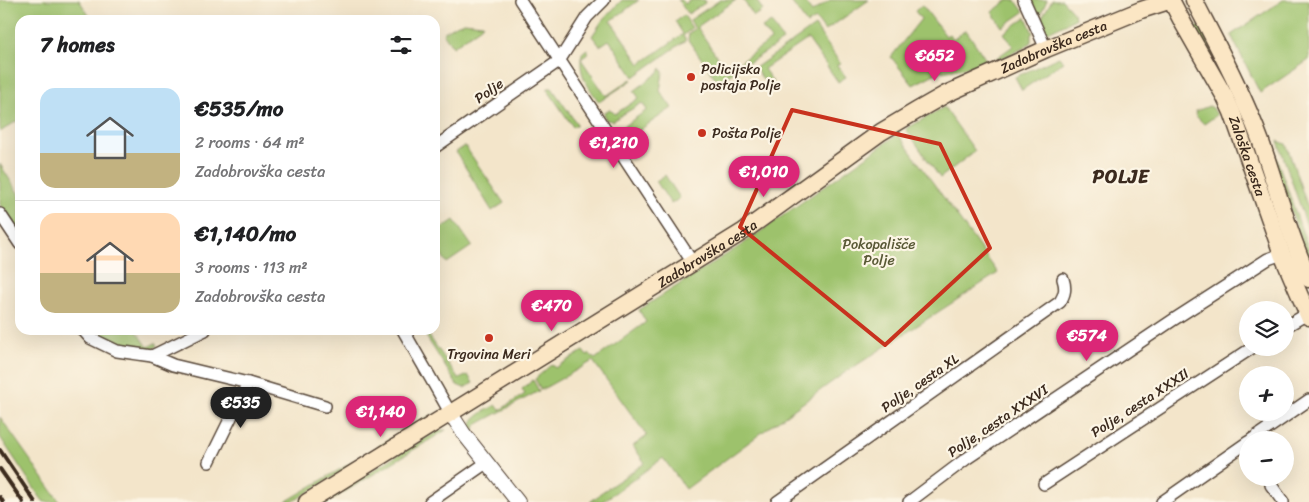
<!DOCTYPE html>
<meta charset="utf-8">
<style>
:root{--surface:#fff;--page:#f2f2f2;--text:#202124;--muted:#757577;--line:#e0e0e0;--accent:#db2777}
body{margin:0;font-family:Sriracha,sans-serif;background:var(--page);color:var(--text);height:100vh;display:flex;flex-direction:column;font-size:19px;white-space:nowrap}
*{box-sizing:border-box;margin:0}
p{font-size:16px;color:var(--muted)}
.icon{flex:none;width:28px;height:28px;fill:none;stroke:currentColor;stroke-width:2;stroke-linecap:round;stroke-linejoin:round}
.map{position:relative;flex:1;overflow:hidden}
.panel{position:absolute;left:15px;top:15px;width:425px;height:320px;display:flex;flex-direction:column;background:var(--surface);border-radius:15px;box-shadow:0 5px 20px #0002}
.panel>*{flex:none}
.fabs{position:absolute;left:1239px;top:301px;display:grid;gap:10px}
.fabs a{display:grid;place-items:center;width:55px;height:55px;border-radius:50%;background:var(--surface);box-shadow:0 5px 20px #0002;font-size:25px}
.price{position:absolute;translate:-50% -42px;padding:0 11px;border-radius:18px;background:var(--accent);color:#fff;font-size:16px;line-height:32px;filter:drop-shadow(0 1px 2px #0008)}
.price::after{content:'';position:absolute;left:50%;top:30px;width:15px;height:11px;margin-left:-8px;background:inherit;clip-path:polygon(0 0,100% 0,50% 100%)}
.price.on{background:#222;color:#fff}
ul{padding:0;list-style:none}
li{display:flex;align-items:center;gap:15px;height:125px;padding:0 25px}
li+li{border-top:1px solid var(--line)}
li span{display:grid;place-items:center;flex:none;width:140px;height:100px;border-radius:15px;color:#555}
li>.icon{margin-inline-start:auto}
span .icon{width:60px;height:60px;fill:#fffc;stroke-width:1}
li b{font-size:21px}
h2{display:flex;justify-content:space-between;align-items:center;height:60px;padding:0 25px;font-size:21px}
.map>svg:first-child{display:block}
.green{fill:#9dc26c;stroke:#6c7645}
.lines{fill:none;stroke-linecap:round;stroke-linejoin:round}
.minor-casing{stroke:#574638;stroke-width:14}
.tertiary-casing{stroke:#574638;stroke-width:16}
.secondary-casing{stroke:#574638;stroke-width:19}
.minor{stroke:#fff;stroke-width:11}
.tertiary{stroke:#fff;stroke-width:14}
.secondary{stroke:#fbe6c4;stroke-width:16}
.rail{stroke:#3b2a1e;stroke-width:4}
.marked{fill:none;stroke:#c8321e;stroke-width:4;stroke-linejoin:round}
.poi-dot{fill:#c8321e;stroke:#fcf5e5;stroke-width:2}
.labels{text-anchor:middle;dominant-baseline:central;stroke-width:4.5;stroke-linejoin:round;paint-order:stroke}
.street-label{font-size:14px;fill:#3b2a1e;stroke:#fcf5e5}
.poi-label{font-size:14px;fill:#3b2a1e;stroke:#fcf5e5;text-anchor:start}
.park-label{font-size:14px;fill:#585835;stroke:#fcf5e5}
.district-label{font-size:19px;font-weight:bold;letter-spacing:1px;fill:#3b2a1e;stroke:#fcf5e5}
</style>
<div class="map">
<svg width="1309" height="502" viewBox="0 0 1309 502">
<rect width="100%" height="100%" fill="#fcf5e5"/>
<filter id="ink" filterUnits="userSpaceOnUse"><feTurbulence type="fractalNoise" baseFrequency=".02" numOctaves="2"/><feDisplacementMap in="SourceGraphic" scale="10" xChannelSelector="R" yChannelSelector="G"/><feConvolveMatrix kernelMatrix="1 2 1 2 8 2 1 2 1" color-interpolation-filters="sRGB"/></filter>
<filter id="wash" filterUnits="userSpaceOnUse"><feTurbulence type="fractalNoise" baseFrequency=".0096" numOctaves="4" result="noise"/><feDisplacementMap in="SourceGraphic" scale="20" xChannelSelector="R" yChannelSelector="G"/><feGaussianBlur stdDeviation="1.12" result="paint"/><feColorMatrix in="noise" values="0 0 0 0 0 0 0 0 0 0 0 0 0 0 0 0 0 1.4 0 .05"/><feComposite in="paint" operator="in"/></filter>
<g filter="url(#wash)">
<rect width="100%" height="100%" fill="#f3e5ca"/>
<g class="green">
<path d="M0,0H79L92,20H20V119L0,132Z"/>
<path d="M622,0H639L611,21L640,64L683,34L675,21L684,15L692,28L683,36L686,40L634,77L609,40L600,46L592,36L602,21Z"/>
<path d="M678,0H682L685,4L691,0H704L705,3L688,14Z"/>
<path d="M720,0H736L697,27L727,71L771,40L762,28L771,22L783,41L718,82L688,40L689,33L695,29L690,20Z"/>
<path d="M743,0H756L763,10L754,16Z"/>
<path d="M790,0H803L812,12L830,0H869L825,31L816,19L807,24Z"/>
<path d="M1008,0L1016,1L1024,12L1002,27L992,12Z"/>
<path d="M1030,0H1047L1039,18L1037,16Z"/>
<path d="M1052,0H1062L1074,13L1075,19L1046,33L1040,21Z"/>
<path d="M1283,0H1309V60L1260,93L1231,35Z"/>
<path d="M922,5L946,36L949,34L953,39L966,30L988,63L943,72L942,70L913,85L891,57L921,19L915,11Z"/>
<path d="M1026,17L1033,33L1031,34V42L1024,48L997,60L995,59L1013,46L1004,33Z"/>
<path d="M464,22L483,24L481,27L453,47L443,33L453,26Z"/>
<path d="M815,26L840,63L837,65L846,77L838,82L808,39L764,69L773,82L768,86L755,68Z"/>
<path d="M1200,26L1225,76L1254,143L1297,267L1309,296V301L1193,30Z"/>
<path d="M587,49L588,54L581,59L606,96L631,79L632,80L599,102C588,86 577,73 582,53Z"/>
<path d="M1059,57L1063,62L1022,90L1015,77Z"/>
<path d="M661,68L663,72L660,91L672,108L622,142L618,137V130L647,110L642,103L612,121L606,120L604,116V112L610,109L615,114L639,98L634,91L659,72Z"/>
<path d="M549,88H552L577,124L573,127L547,89Z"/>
<path d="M1209,106L1213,108L1217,115L1204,124L1195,115L1196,111Z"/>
<path d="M944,107L975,151L940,178L906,129Z"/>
<path d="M898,134L998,273L843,374L768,428L686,489L663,458L602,502H590L599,495V494L645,463L633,446L647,436L593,361L541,390L535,379L552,364L555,368L583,351L587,356L590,354L595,359L646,322L639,310L743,244Z"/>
<path d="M1278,141L1286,144L1288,149L1309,211V232Z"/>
<path d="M1272,145L1309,251V262L1270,152Z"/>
<path d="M465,146L504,203L492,211L456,152Z"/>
<path d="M0,164L20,196V235L0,205Z"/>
<path d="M665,175L680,198L671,204L656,181Z"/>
<path d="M454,220L472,246L447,263L435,245V233Z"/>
<path d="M89,330H136L148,347L155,343L157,346L150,351C129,348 104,346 89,330Z"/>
<path d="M422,330H425L459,379L468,375L473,383L464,388L457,385Z"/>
<path d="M533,380L539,391L476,425L473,432C466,418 486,411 496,405L500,410L525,394L522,389Z"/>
<path d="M433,414L427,420L292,502H285Z"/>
<path d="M0,417L60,502H44L40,497L0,437Z"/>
<path d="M439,430H446L328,502H320Z"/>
</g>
</g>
<g filter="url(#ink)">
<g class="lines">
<g class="minor-casing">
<g id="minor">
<path d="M520,0L693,263"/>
<path d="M1024,0L1046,49"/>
<path d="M435,147L559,61L587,17L604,0"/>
<path d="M0,214L20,244"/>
<path d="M1285,327L1307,314"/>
<path d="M83,330L90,338L117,351L152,356L173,365L248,383L325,406"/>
<path d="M403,330L451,414"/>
<path d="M152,356L205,330"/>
<path d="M1251,440L1309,400"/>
<path d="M209,462L248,383"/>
<path d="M1044,484L1252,348"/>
<path d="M1271,485L1283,502"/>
<path d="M430,502L486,463"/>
<path d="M777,502L1060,302C1065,294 1066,288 1063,279"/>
<path d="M909,502L966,459L1173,320L1268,259L1282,254"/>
<path d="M1162,502L1248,442"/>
</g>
</g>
<g class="tertiary-casing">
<path id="tertiary" d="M451,414L464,434L518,502"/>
</g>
<g class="secondary-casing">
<g id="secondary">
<path id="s1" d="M1171,0L1184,25L1225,97L1232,112L1282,254L1309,317"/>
<path d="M1194,0C1218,47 1243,93 1261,142C1277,188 1289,235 1309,279"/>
<path id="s2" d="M307,502L744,231L881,132L918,110L946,94L1046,49L1141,10L1172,0"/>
</g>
</g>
<use href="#minor" class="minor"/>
<use href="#tertiary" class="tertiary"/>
<use href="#secondary" class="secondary"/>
<g class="rail">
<path d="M0,450L35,502"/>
<path d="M0,469L23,502"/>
<path d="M0,497L3,502"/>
</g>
</g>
</g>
<path class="marked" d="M792,110L940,144L990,248L885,345L740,227Z"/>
<g class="poi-dot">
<circle cx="691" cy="77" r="5"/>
<circle cx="702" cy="133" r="5"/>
<circle cx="489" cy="338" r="5"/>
</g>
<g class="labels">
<g class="street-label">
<text stroke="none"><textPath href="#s2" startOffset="876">Zadobrovška cesta</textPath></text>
<text transform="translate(489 91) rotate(-35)">Polje</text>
<text stroke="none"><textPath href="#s1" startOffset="174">Zaloška cesta</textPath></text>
<text stroke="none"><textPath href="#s2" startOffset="471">Zadobrovška cesta</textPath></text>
<text transform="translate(920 383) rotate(-35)">Polje, cesta XL</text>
<text transform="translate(1140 403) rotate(-33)">Polje, cesta XXXII</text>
<text transform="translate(998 421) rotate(-34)">Polje, cesta XXXVI</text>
</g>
<g class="poi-label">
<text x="701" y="69">Policijska<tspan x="701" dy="16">postaja Polje</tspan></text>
<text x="712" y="133">Pošta Polje</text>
<text x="489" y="354" text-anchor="middle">Trgovina Meri</text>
</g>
<g class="park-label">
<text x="879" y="244">Pokopališče<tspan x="879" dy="16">Polje</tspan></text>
</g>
<g class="district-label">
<text x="1121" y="176">POLJE</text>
</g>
</g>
</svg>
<div class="fabs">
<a><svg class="icon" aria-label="layers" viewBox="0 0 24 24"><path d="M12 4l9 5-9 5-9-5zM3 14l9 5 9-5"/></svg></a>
<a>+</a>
<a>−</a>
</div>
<b class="price" style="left:935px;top:82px">€652</b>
<b class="price" style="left:614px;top:169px">€1,210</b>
<b class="price" style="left:764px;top:198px">€1,010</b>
<b class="price" style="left:552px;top:332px">€470</b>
<b class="price" style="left:1087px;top:362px">€574</b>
<b class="price on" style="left:241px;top:429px">€535</b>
<b class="price" style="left:381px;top:438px">€1,140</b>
<section class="panel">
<h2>7 homes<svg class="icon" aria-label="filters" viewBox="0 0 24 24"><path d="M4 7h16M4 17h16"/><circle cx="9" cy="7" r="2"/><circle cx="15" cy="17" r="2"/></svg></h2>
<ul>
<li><span style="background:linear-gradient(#bfe0f5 65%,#c2b280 0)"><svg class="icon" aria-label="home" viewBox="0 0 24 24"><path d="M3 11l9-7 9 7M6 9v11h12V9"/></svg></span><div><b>€535/mo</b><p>2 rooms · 64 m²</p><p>Zadobrovška cesta</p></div></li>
<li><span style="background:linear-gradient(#ffd9b3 60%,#c2b280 0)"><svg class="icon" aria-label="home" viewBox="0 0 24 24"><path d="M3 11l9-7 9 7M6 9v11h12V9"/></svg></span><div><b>€1,140/mo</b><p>3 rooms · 113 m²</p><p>Zadobrovška cesta</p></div></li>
</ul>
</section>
</div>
